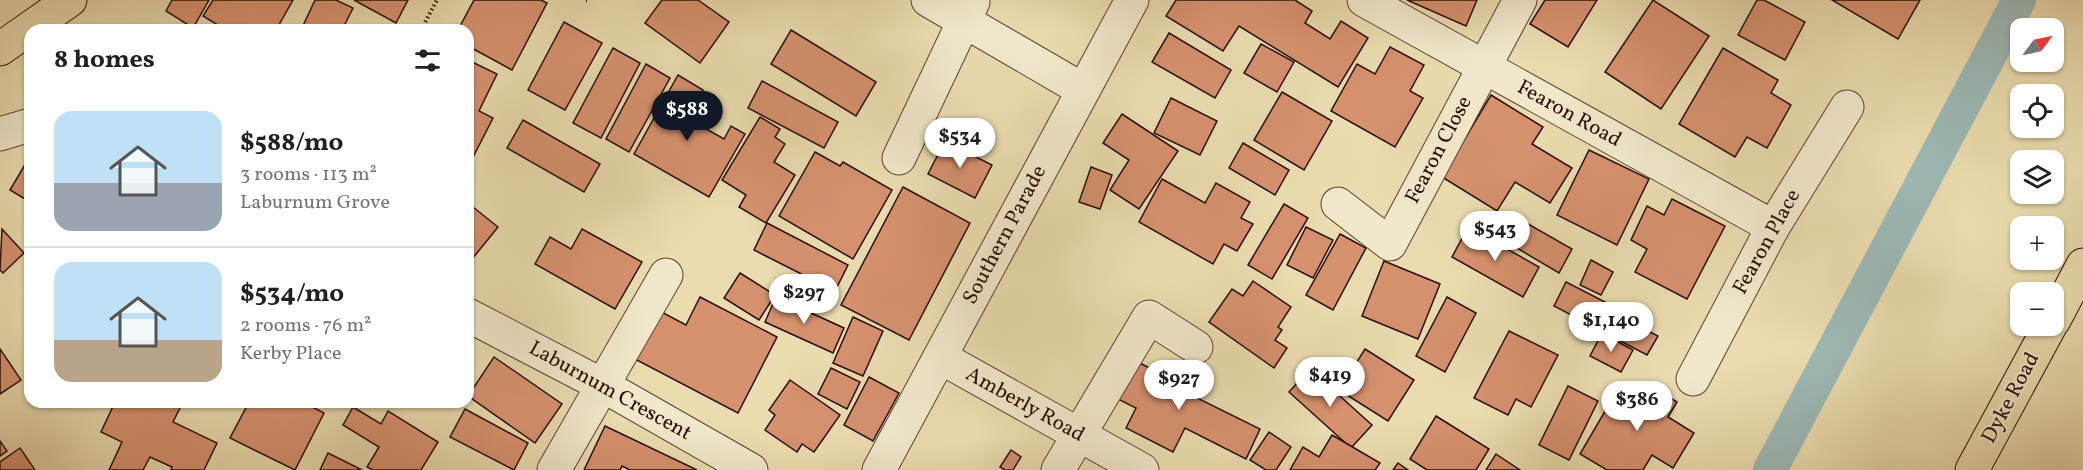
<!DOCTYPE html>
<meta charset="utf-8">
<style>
:root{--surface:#fff;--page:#f6f6f6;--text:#202124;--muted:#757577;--line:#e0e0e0;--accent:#111827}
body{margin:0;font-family:Vollkorn,serif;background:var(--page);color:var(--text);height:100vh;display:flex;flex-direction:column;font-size:22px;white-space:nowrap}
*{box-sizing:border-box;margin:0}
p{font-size:20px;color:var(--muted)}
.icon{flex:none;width:33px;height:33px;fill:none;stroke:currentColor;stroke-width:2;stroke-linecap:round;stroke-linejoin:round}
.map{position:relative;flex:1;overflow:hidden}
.panel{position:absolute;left:24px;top:24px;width:450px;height:384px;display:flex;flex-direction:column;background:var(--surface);border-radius:18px;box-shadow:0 2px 4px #0004}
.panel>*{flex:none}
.needle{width:39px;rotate:57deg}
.fabs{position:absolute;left:2010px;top:18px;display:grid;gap:12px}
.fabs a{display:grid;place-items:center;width:54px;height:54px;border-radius:12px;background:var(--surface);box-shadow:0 2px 4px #0004;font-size:30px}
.price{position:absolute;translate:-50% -51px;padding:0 14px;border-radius:21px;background:#fff;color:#222;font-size:20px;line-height:39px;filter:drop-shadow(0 2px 3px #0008)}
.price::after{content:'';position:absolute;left:50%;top:36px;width:18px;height:14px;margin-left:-9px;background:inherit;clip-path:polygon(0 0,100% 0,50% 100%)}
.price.selected{background:var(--accent);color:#fff}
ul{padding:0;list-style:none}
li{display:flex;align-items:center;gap:18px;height:150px;padding:0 30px}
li+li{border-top:2px solid var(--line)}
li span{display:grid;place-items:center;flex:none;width:168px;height:120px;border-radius:18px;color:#555}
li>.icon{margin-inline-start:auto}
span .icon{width:72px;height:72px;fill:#fffc;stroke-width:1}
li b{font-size:26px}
h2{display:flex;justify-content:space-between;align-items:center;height:72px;padding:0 30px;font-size:26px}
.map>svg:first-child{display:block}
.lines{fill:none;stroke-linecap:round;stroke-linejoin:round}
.canal{stroke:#9db9b6;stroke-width:34}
.building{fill:#d6916f;stroke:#290e05;stroke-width:1.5}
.minor-casing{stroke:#594230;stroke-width:35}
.major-casing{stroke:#290e05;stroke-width:35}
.path{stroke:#290e05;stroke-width:4;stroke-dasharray:1.5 3;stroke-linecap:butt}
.minor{stroke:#f1e8cb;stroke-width:33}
.major{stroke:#eadcaf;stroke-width:33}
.labels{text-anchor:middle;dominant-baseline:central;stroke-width:4.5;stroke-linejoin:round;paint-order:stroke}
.street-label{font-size:21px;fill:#290e05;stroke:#f1e8cb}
</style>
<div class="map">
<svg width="2083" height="470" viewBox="0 0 2083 470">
<rect width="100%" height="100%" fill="#eadcaf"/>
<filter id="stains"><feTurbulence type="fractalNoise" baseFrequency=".00333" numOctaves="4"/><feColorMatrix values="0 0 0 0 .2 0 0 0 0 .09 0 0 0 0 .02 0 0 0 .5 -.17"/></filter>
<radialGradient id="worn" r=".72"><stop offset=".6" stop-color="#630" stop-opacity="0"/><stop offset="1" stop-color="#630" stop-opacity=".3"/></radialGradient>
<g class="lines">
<path class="canal" d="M1770,470L2019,0"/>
</g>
<g class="building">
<path d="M172,0H209L193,28L166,11Z"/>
<path d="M213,0H293L276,30H226L203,16Z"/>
<path d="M315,0H336L353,8L342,30H301Z"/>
<path d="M354,0H408L396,23Z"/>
<path d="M474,0H541L547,3L512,70L468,46V30H458Z"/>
<path d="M662,0H698L729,22L700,63L645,23Z"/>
<path d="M1176,0H1295L1312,11L1305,23L1330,39L1341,21L1368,38L1338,87L1239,26L1223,51L1166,16Z"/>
<path d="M1407,0H1477L1466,26Z"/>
<path d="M1545,0H1597L1568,47L1530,24Z"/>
<path d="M1653,0L1709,36L1661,109L1605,72Z"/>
<path d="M1757,0H1764L1805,22L1785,60L1738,35Z"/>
<path d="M1832,0H1920L1898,39Z"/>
<path d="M564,22L602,43L565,110L528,90Z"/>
<path d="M791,30L876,82L856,116L771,64Z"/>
<path d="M1169,33L1231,70L1215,98L1152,62Z"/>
<path d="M1261,44L1294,62L1277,92L1244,73Z"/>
<path d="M1390,47L1424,65L1410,91L1423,98L1395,147L1331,111L1357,64L1375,74Z"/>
<path d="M613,48L640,63L601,138L573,123Z"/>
<path d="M1723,48L1778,80L1771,93L1791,105L1767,148L1747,137L1735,157L1679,124Z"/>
<path d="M468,60L497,74L479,111L493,118L470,163L468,162Z"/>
<path d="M646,64L670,78L629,152L606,139Z"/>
<path d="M678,75L703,90L687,118L724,139L731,126L745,134L709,197L634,154Z"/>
<path d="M762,81L838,122L824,148L748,108Z"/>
<path d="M1282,92L1332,121L1304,170L1254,140Z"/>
<path d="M1491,95L1543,127L1532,144L1572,168L1550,203L1515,182L1497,211L1442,177Z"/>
<path d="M1171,98L1217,121L1200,155L1154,133Z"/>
<path d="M1122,114L1178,151L1139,209L1110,190L1129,160L1103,143Z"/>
<path d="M760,117L780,129L775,137L785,144L774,162L795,175L766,223L739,207L746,195L722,180Z"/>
<path d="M523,120L600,164L584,192L507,148Z"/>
<path d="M945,141L992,165L975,198L928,174Z"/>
<path d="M1243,143L1289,170L1275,195L1229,168Z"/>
<path d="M1589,150L1649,179L1617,245L1557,215Z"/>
<path d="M815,152L840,166L843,162L892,190L853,259L779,216Z"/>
<path d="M30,156V202L10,190Z"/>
<path d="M1091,167L1112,175L1100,209L1079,202Z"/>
<path d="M1162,179L1205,203L1216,183L1250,202L1241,218L1253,224L1237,251L1224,244L1213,264L1139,222Z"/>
<path d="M903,187L970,223L909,340L841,305Z"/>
<path d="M1672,199L1725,226L1687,299L1635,272L1647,249L1631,240L1647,206L1664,215Z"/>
<path d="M468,203L498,227L468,264Z"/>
<path d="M1284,204L1308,218L1272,279L1248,265Z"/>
<path d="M1523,221L1572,249L1559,273L1510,244Z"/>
<path d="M767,223L848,265L835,291L754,250Z"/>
<path d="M1306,227L1333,240L1313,278L1287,265Z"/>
<path d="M1468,227L1539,267L1523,297L1452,257Z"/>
<path d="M2,229L24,253L3,273L0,270Z"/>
<path d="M582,229L642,262L615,309L535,264L550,237L571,249Z"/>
<path d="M1340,234L1366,248L1333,310L1306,295Z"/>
<path d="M1591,260L1613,272L1601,295L1580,285Z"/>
<path d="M1384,261L1440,284L1418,339L1362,316Z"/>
<path d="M740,273L775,295L759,320L724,298Z"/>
<path d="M1253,281L1291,307L1278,327L1282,330L1275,340L1287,348L1274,368L1209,322L1232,289L1243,296Z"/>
<path d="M1566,282L1650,325L1648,331L1658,336L1647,355L1554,306Z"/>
<path d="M700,297L777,337L738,413L629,356L654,308L686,325Z"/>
<path d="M776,297L844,328L833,353L765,322Z"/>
<path d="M1447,297L1476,313L1445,372L1416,356Z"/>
<path d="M853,317L883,331L863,376L833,363Z"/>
<path d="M1509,331L1558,355L1531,407L1516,399L1508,415L1474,398Z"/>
<path d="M1602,333L1633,350L1621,372L1590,356Z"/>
<path d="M0,349L21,380L0,394Z"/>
<path d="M1365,349L1414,380L1388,421L1339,390Z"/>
<path d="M494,357L562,404L535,443L468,396Z"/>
<path d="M1132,359L1161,374L1167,362L1194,375L1185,392L1260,429L1246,459L1185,428L1173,452L1126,428L1136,408L1114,397Z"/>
<path d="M831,368L860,382L847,409L818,394Z"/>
<path d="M1310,369L1372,425L1351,448L1289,392Z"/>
<path d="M869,377L899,393L873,441L844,425Z"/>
<path d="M790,380L840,415L814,452L802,444L797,452L765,430L775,415L769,410Z"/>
<path d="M1622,382L1652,399L1657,390L1677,402L1668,417L1694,433L1673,468L1652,455L1643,470H1607L1580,454Z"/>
<path d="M1568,386L1598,401L1569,460L1539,445Z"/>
<path d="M115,402L182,404L173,422L217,443L204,470H171L172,467L150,457L143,470H109L122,442L101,432Z"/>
<path d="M249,402H303L324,413L295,470L230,438Z"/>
<path d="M353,407L381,424L388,411L438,442L421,470H373L367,467L379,447L343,425Z"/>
<path d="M465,409L528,443L514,470L450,437Z"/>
<path d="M1436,416L1489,449L1476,470H1427L1410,459Z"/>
<path d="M605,426L697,470H630L622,466L620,470H584Z"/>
<path d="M1269,432L1291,447L1276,470H1266L1250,460Z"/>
<path d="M1332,435L1380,463L1375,470H1290L1303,447L1319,457Z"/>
<path d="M0,441L7,451L0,456Z"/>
<path d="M20,448L35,470H0V462Z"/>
<path d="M1011,450L1021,457L1013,470H1005L1000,467Z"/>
<path d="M328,453L362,470H320Z"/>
<path d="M1496,454L1520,470H1486Z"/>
<path d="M1398,463L1408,470H1393Z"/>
</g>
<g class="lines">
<g class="minor-casing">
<g id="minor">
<path d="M928,0L1083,90"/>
<path d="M1364,0L1773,227"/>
<path d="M0,134L30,125"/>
<path d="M899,158L973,2"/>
<path d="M1338,204L1390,244L1520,0"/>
<path d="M468,315L602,385L751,470"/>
<path d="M940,357L1142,470"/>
<path d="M1693,379L1773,227L1847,107"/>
<path d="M554,470L666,275"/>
<path d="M879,470L1132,0"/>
<path d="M1058,470L1149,317L1196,347"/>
</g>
</g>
<g class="major-casing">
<g id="major">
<path d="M0,49L70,0"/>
<path d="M2054,320L2083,265"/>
<path d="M1972,470L2050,326"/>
</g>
</g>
<g class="path">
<path d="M586,0H587"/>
<path d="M421,30L437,0"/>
</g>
<use href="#minor" class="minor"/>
<use href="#major" class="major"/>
</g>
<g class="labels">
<g class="street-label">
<text transform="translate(1569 114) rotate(29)">Fearon Road</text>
<text transform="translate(1439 150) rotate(-62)">Fearon Close</text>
<text transform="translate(1005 235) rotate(-62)">Southern Parade</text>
<text transform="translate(1767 242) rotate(-61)">Fearon Place</text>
<text transform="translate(610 391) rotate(29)">Laburnum Crescent</text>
<text transform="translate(2011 398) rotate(-62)">Dyke Road</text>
<text transform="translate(1025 405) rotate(29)">Amberly Road</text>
</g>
</g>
<rect width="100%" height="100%" filter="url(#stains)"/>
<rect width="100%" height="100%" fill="url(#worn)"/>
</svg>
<div class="fabs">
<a><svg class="needle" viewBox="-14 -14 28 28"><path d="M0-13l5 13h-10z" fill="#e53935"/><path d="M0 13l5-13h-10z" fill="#757577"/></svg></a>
<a><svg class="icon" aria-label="locate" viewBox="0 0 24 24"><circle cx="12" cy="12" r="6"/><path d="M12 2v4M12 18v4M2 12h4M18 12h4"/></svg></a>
<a><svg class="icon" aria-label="layers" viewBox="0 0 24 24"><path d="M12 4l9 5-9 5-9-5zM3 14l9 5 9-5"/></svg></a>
<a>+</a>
<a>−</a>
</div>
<b class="price selected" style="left:687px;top:142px">$588</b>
<b class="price" style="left:960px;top:169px">$534</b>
<b class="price" style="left:1495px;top:262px">$543</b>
<b class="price" style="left:804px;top:325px">$297</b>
<b class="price" style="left:1611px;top:353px">$1,140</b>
<b class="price" style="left:1330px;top:408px">$419</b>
<b class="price" style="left:1179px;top:411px">$927</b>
<b class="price" style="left:1637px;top:432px">$386</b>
<section class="panel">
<h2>8 homes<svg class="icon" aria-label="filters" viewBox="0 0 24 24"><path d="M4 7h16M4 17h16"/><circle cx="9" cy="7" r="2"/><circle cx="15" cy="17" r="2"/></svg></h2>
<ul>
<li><span style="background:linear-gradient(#bfe0f5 60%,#9aa5b1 0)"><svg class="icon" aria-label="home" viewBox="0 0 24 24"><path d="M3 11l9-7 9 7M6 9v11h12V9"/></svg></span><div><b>$588/mo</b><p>3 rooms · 113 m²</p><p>Laburnum Grove</p></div></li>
<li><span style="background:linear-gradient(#bfe0f5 65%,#b9a48a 0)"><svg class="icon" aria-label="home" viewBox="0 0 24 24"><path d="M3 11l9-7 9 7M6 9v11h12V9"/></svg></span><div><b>$534/mo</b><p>2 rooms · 76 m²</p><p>Kerby Place</p></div></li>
</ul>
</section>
</div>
